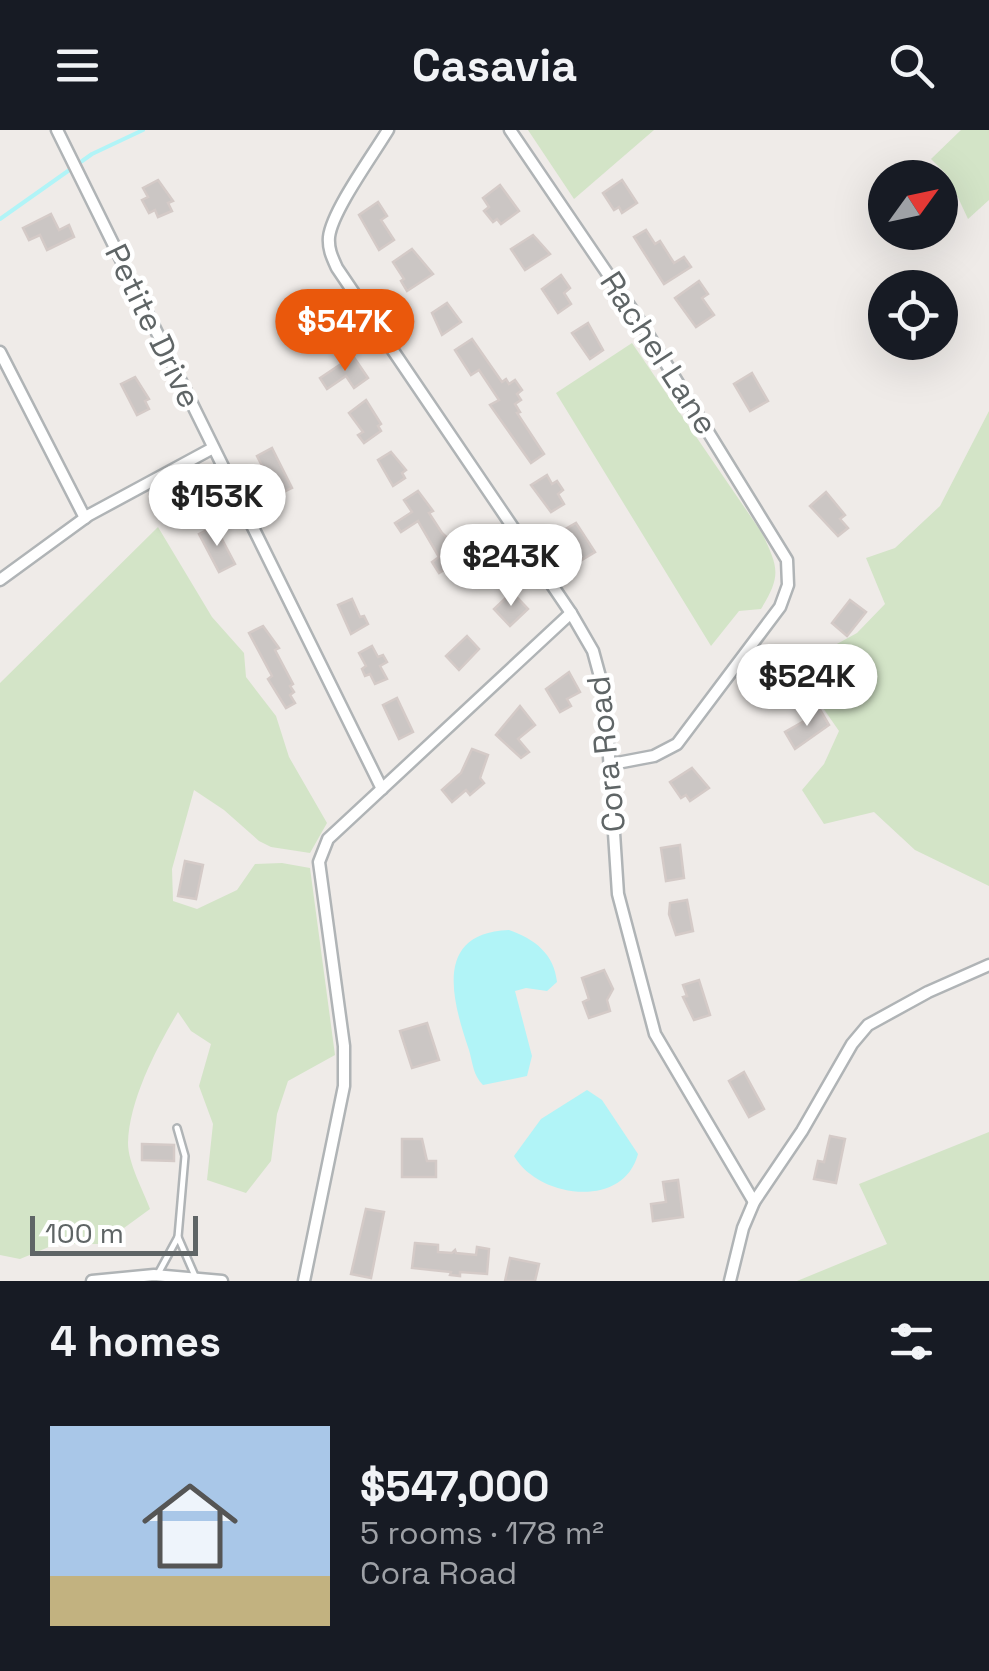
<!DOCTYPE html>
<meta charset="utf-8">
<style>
:root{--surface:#171b24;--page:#242831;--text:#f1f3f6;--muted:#9ea1a6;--line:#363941;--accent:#ea580c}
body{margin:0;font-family:"Space Grotesk",sans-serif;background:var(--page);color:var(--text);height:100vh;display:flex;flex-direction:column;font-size:38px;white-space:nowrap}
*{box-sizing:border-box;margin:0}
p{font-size:32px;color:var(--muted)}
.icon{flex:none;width:55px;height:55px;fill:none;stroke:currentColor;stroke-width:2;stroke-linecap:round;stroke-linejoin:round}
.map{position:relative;height:1151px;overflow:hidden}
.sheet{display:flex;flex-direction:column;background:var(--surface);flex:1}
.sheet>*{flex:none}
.needle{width:65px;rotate:57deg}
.buttons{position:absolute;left:868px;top:30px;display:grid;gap:20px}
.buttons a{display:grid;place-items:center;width:90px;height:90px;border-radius:50%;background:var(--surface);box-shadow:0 10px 40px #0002;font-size:50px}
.scale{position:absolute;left:30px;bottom:25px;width:168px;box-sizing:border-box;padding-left:10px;border:5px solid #5f6566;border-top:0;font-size:28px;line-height:35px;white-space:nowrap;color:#5f6566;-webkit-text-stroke:8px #fff;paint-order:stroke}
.price{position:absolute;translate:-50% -85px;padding:0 22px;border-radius:35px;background:#fff;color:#222;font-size:32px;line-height:65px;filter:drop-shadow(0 2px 5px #0008)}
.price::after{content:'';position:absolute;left:50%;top:60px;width:30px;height:22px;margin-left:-15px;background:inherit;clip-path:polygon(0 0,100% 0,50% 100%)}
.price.selected{background:var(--accent);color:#fff}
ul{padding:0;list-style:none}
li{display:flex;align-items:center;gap:30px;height:250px;padding:0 50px}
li+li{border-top:2px solid var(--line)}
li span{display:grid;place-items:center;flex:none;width:280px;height:200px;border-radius:0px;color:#555}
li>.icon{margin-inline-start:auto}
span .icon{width:120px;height:120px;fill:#fffc;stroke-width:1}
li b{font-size:42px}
h2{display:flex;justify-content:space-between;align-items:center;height:120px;padding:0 50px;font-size:42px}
header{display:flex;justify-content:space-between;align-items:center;height:130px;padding:0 50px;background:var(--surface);font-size:45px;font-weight:700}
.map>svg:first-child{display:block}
.green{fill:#d3e4c7}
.water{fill:#b1f4f7}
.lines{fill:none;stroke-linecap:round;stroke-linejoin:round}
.stream{stroke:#b1f4f7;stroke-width:4}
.building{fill:#cbc6c4;stroke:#d4cac7;stroke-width:2.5}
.service-casing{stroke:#b0b4b6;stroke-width:10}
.minor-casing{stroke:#b0b4b6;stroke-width:15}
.service{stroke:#fff;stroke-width:5}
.minor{stroke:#fff;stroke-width:10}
.labels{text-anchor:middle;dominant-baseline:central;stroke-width:9;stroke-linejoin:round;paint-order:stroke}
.street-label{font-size:32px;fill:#5f6566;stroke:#fff}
</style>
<header><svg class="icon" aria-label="menu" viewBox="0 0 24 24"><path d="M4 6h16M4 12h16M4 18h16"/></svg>Casavia<svg class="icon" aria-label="search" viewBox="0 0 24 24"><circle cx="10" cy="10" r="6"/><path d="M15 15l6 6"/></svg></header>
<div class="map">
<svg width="989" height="1151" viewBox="0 0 989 1151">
<rect width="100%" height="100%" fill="#efebe8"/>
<g class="green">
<path d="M528,0H654L574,69Z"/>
<path d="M961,0H989V70L968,89L948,46L931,29Z"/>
<path d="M632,213L762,403C778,437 782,445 761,479L739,481L711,516L556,263Z"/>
<path d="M989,281V756L915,720L874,682L824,694L802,660L824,634L839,601L814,565L824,521L857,503L885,474L866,428L895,418L940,376Z"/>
<path d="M158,397L212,487L244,523L246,547L276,586L289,627L327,693L310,723L271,717L259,711L224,680L194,660L172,739L173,771L197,779L237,760L255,734L282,733L310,738L335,925L288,951L277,984L271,1031L246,1063L207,1050L213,994L199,956L211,914L191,901L178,882C157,917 129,970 128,1013C128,1033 143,1060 150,1079L102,1114H56L20,1129L0,1125V553Z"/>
<path d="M989,1002V1151H797L887,1114L859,1054Z"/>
</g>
<g class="water">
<path d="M509,800C535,809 554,824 557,852L547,861L526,858L515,861L532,926L527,946L483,955C473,945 473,934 469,920C452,870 433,803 509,800Z"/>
<path d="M587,960L602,970L638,1024C623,1080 538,1068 514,1026L541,989Z"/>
</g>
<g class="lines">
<path class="stream" d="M0,89L92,24L143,0"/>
</g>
<g class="building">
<path d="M158,50L173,71L168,73L172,81L158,87L155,80L149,83L142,70L148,67L143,58Z"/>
<path d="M622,50L637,73L622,83L619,77L614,80L603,63Z"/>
<path d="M500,55L519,81L501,94L497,89L493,92L484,81L489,77L483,68Z"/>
<path d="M378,72L387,86L381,90L394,110L379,120L359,85Z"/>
<path d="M51,84L59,100L69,95L74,107L47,120L40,105L29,110L23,98Z"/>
<path d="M646,100L655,114L660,111L674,133L684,127L691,137L664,154L634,107Z"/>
<path d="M533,105L550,124L525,140L511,119Z"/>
<path d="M412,119L433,144L407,161L401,151L404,149L393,132Z"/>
<path d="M561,145L570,158L564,163L571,174L558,183L542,159Z"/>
<path d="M699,151L708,164L702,168L714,185L696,197L675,168Z"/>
<path d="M447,173L461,192L442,205L432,183Z"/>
<path d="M588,193L603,220L590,229L572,203Z"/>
<path d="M472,209L502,252L506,249L509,254L515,250L522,260L517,264L521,270L515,274L520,282L517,283L544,324L531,333L490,275L499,270L479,240L471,245L455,220Z"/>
<path d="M353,226L368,248L354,258L346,246L327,259L320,248Z"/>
<path d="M752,243L768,271L750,281L734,254Z"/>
<path d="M135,247L149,269L145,271L149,279L137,285L121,254Z"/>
<path d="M366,270L381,294L378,296L381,301L364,313L358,305L363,302L349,283Z"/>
<path d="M272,318L292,358L277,365L257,326Z"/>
<path d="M391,322L406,340L402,343L405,348L393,356L378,330Z"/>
<path d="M547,345L552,354L557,351L563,360L558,364L564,374L551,382L531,355Z"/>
<path d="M418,361L433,381L429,383L442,403L458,418L454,421L460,430L439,443L432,432L439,427L418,391L401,402L395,393L412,382L404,370Z"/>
<path d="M826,362L845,385L840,389L848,398L838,406L810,376Z"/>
<path d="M576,393L595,422L580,431L562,401Z"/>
<path d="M215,396L235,434L219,442L199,404Z"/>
<path d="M512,462L528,479L510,496L494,479Z"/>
<path d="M352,469L360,487L364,486L368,494L351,504L338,475Z"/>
<path d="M850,470L866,482L847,506L832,493Z"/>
<path d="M263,496L279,518L275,520L293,554L290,556L294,562L290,565L295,573L286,578L268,549L272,546L249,503Z"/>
<path d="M467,506L479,519L459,540L446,526Z"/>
<path d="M372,516L378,527L383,525L387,532L380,536L387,549L375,554L370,544L365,546L362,539L366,536L359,523Z"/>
<path d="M569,542L580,562L567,569L571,576L560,582L546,559Z"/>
<path d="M397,568L413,602L399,609L383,575Z"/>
<path d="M520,576L535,595L518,609L529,622L521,628L496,605Z"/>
<path d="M819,578L829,595L795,619L785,602L813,586L811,582Z"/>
<path d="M472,619L488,625L480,648L484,653L470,665L466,660L452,672L442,660L461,643Z"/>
<path d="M692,638L709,658L690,671L686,665L681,668L670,652Z"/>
<path d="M680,715L684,748L666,751L661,718Z"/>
<path d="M185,731L203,735L196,769L178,766Z"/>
<path d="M687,770L693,801L676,805L669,784L670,773Z"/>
<path d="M604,840L613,859L607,870L610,881L589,888L583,872L589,869L582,848Z"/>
<path d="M699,850L710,885L694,890L683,867L687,866L683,855Z"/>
<path d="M427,893L439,930L412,938L400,901Z"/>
<path d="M744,942L764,979L749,987L729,951Z"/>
<path d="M830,1006L845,1009L836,1053L814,1049L818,1031L824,1032Z"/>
<path d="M402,1009H422L427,1031H436V1047H402Z"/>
<path d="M142,1014L174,1015V1031L142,1030Z"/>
<path d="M678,1050L683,1087L653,1091L651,1074L666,1072L663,1052Z"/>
<path d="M366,1079L384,1082L371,1148L351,1144Z"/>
<path d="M415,1113L438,1115V1122L452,1123L455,1120L456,1123L476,1125L477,1117L489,1119L487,1144L460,1142V1146L450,1145L451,1142L412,1138Z"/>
<path d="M510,1128L539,1134L535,1151H505Z"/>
</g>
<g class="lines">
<g class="service-casing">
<g id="service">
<path d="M177,998L185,1026L178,1107"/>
<path d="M159,1142L178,1107L195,1146"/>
</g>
</g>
<g class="minor-casing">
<g id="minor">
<path d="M57,0L382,659"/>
<path d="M388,0C373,25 332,81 329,107C328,119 332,127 337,138L571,483L593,521L605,565L618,764L655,904L754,1072"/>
<path d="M510,0L641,193L787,430L788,455L780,477L677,614L654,626L612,634"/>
<path d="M0,222L85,388"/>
<path d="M0,450L89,385L213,318"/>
<path d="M92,1151L154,1145L222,1151"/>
<path d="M304,1151L344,956V916L319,732L328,709L571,483"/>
<path d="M730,1151L743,1098L754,1072L802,1001L852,914L868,895L928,862L989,835"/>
</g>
</g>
<use href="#service" class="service"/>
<use href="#minor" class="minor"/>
</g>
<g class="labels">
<g class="street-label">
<text transform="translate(153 196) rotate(64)">Petite Drive</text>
<text transform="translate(659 223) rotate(57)">Rachel Lane</text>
<text transform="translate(606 624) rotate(-96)">Cora Road</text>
</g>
</g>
</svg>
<div class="buttons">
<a><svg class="needle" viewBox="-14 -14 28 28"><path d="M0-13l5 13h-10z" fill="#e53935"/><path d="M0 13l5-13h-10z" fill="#9ea1a6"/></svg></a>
<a><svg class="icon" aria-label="locate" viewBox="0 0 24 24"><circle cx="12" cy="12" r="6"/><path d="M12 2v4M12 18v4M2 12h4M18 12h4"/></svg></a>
</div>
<div class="scale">100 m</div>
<b class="price selected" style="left:345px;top:244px">$547K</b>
<b class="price" style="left:217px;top:419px">$153K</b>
<b class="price" style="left:511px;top:479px">$243K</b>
<b class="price" style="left:807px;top:599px">$524K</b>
</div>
<section class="sheet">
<h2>4 homes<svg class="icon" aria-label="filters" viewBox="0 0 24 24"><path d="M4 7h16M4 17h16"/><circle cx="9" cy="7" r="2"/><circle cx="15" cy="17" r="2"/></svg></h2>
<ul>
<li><span style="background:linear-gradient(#a9c7e8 75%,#c2b280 0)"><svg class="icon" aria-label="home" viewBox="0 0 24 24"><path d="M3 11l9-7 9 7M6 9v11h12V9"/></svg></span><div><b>$547,000</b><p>5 rooms · 178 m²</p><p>Cora Road</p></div></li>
</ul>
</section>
